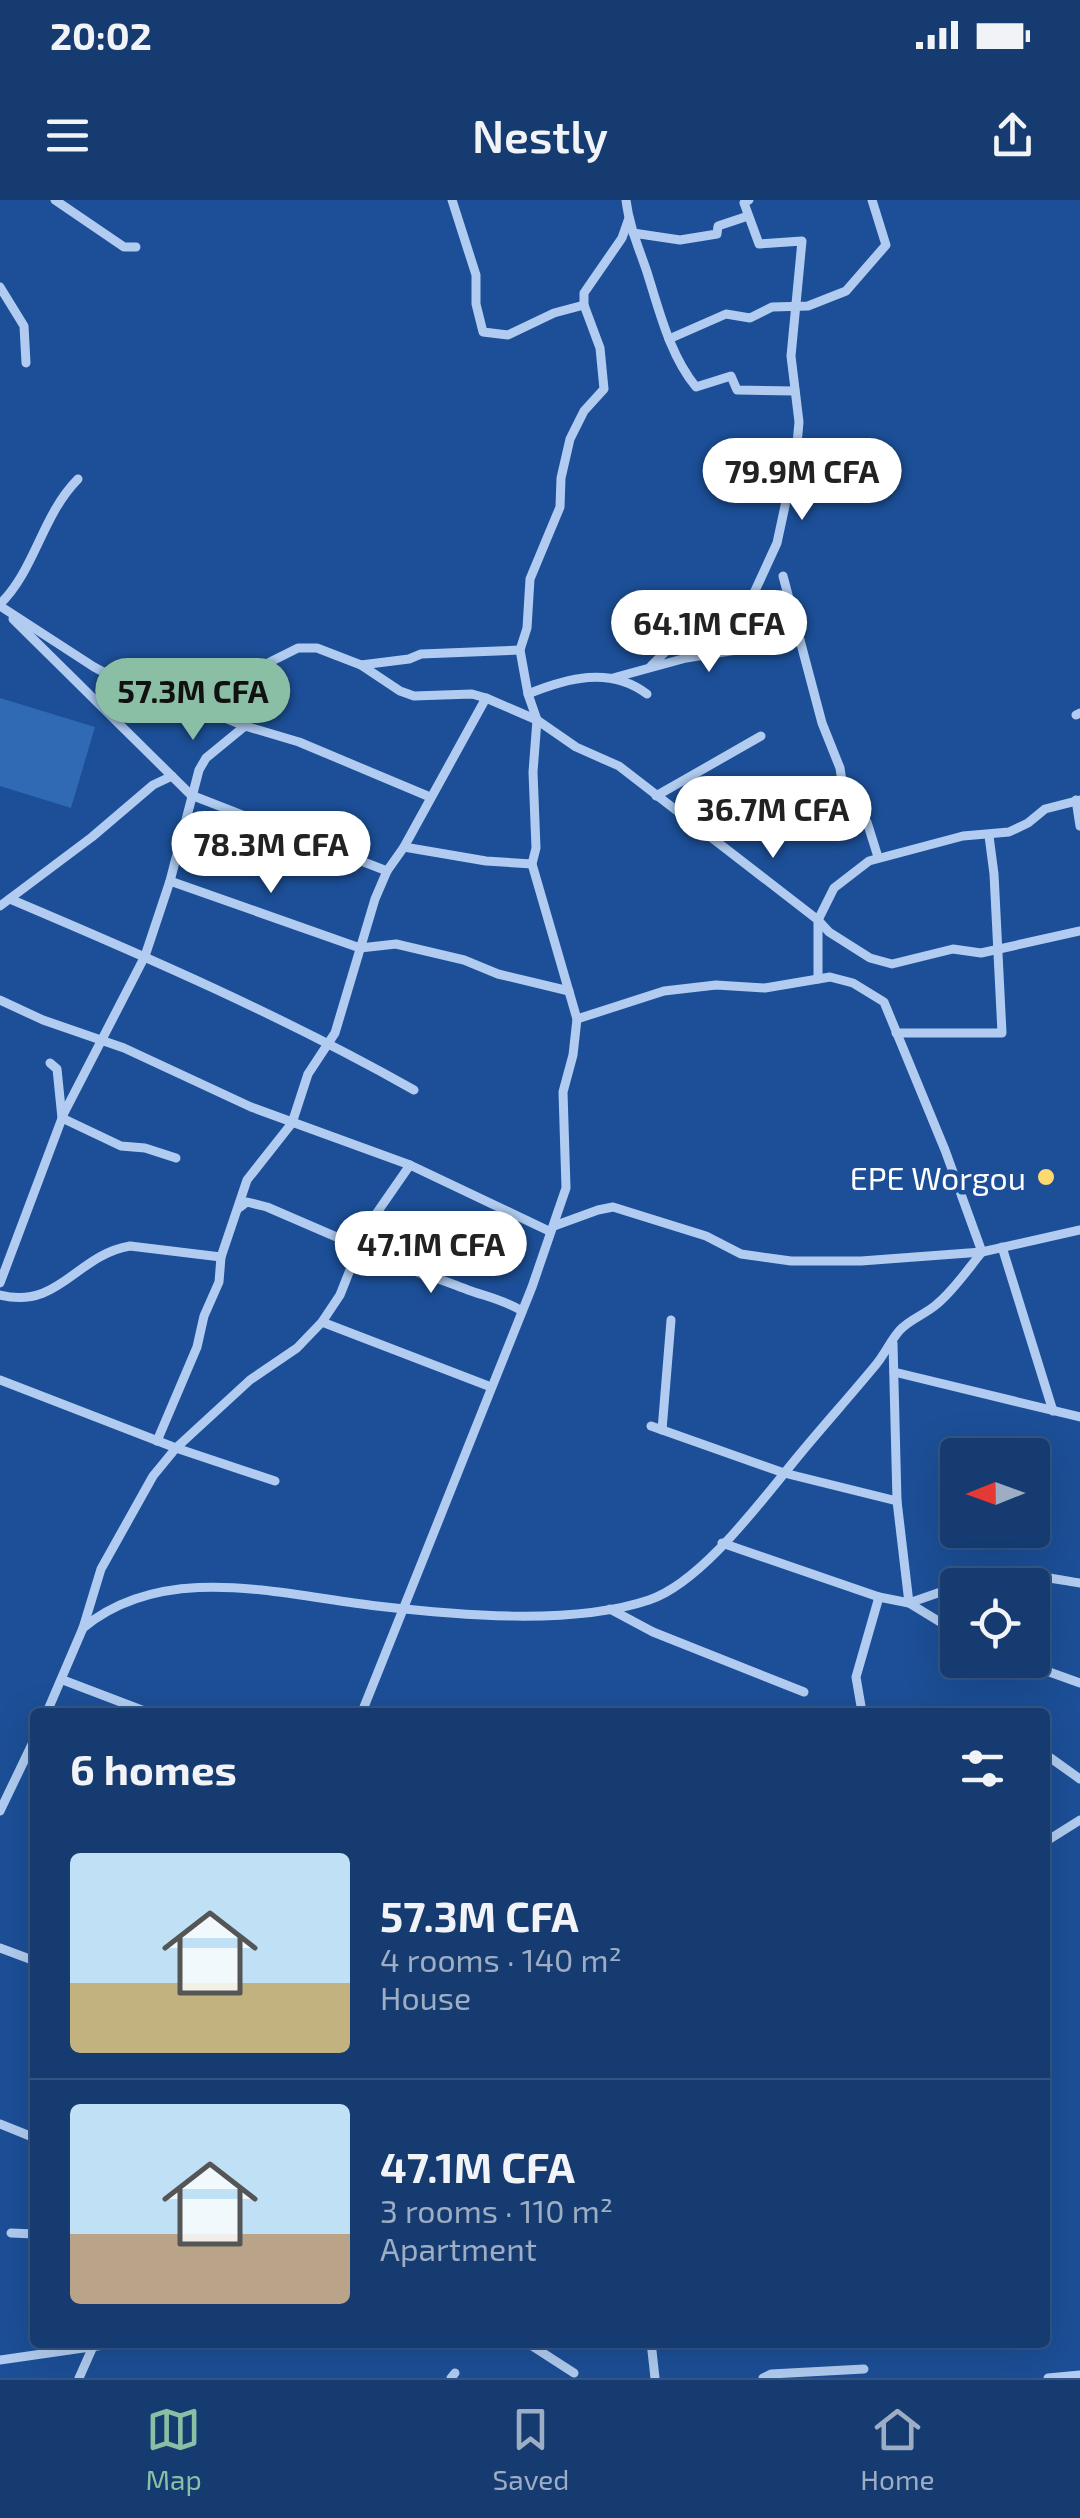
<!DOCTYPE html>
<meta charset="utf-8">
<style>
:root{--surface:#153b71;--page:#1e4276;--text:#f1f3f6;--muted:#9dadc3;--line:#345584;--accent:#8abfa5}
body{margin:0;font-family:"Exo 2",sans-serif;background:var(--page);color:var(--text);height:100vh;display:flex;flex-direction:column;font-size:38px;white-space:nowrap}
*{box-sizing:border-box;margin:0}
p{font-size:32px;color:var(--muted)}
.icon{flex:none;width:55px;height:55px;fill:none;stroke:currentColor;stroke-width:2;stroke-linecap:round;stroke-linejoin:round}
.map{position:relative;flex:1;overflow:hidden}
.panel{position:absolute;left:30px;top:1508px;width:1020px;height:640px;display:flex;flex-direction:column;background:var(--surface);border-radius:10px;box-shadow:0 10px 40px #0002,0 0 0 2px var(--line)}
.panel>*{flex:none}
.needle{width:65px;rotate:269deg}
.buttons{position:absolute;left:940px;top:1238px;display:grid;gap:20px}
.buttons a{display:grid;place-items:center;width:110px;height:110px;border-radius:10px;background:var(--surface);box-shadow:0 10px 40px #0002,0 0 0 2px var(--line);font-size:50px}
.price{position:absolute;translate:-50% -85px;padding:0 22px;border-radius:35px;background:#fff;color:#222;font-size:32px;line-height:65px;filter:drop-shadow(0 2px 5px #0008)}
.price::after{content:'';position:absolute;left:50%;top:60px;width:30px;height:22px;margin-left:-15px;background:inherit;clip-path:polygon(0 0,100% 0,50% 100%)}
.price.active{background:var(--accent);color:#111}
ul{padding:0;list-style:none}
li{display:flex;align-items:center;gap:30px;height:250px;padding:0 40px}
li+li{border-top:2px solid var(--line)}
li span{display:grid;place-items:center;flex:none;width:280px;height:200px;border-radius:10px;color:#555}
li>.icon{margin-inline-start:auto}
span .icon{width:120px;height:120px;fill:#fffc;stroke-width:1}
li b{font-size:42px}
h2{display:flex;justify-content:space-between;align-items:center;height:120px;padding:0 40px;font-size:42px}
.status{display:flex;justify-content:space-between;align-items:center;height:70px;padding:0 50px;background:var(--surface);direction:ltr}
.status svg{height:28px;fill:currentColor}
header{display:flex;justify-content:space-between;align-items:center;height:130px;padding:0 40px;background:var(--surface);font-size:45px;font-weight:600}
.dock{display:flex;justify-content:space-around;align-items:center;height:140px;border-top:2px solid var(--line);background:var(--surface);font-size:28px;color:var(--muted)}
.dock a{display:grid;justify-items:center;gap:5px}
.dock .active{color:var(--accent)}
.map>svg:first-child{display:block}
.green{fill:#3069b4}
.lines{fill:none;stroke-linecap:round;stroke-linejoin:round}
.minor{stroke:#b1ccf0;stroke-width:9}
.poi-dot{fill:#ffd86f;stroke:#1c4f97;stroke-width:4}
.labels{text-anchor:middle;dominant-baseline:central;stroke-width:9;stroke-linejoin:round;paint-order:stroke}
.poi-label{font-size:32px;fill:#fff;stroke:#1c4f97;text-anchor:end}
</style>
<div class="status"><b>20:02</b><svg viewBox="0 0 49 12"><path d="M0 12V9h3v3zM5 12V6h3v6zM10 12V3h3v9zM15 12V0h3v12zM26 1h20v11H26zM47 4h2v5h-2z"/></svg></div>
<header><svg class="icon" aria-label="menu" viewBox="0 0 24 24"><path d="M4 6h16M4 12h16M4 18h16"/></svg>Nestly<svg class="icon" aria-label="share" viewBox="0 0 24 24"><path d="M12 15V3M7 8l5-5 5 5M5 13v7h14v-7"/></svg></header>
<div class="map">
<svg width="1080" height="2178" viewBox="0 0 1080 2178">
<rect width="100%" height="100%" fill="#1c4f97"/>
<path class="green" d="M0,498L95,527L71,608L0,586Z"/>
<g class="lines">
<g class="minor">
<path d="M55,0L124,47H136"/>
<path d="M452,0L476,75V104L483,132L508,135L554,113L584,105"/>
<path d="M626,0C629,25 638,46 646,69C659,109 669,154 696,187L731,176L737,190L795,191"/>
<path d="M633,33L680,40L717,34L718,26L748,16"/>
<path d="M0,87L24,126L26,163"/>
<path d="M669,139L726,114L750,118L772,107L808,106L846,91L886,45L872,0"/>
<path d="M783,376L822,523L840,568L847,615L867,622L878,657"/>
<path d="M0,404C35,370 42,315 78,279"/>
<path d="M0,406L94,467L135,489L164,499L181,501L240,477L298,448H317L361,465L400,491L414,496L472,494L486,498L537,520L576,547L619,566L818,720L829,732L870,758L892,764L953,749L981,753L1080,731"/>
<path d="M13,419L191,595L387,671"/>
<path d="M361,465L409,459L421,454L520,450"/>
<path d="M651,466L691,426L754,393L777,343L796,255L799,222L791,156L802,41L759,44L744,3L749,0"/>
<path d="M613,478L686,458L800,440"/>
<path d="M528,494C567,478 610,466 647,494"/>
<path d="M182,501L245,526L299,542L430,597"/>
<path d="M1076,515L1080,513"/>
<path d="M656,596L761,536"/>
<path d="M1076,600L1080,626"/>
<path d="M404,647L486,661L532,664"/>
<path d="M170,681L360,748L396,744L464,760L498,774L569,791"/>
<path d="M10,699C147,757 285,817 414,890"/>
<path d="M0,706L92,637L153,585L172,576"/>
<path d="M818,779V720L834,688L869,661L963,636L1009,632L1028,623L1045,609L1080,600"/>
<path d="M0,800L43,820L124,848L251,907L410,965L549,1031"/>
<path d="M577,819L664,791L716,785L765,788L830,777L853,783L884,802L945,950L982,1052"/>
<path d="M896,833H1002L994,674L989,636"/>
<path d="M50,863L57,869L62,918L121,946L145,948L176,958"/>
<path d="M239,1008L247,1002L267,1007L422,1074C439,1078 452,1084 468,1090C488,1097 504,1100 522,1111"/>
<path d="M554,1026L598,1010L613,1007L706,1036L741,1054L791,1061H861L982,1052L1080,1030"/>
<path d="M1002,1047L1053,1211"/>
<path d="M0,1083L64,913L145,756L170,681L199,570L206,558L245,526"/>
<path d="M0,1095C59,1110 76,1055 130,1046L221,1057L247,980L292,923L308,874L335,833L375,699L387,671L404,647L486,498"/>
<path d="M322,1122L491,1187"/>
<path d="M893,1143L897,1301L909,1403L958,1386"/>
<path d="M894,1172L1080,1217"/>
<path d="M0,1180L176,1248L275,1281"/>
<path d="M651,1226L784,1273L897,1301"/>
<path d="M662,1230L671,1120"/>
<path d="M157,1241L197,1147L204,1116L219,1082L221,1057"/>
<path d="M722,1343L879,1397L909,1403L958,1433"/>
<path d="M962,1385C1010,1369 1031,1375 1080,1383"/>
<path d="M610,1409L653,1432L804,1492"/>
<path d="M83,1428C165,1360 282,1395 377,1406C456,1415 572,1426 649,1400C703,1382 764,1297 800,1254C824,1225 850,1196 874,1167C884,1156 890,1141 900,1130C910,1119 926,1114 937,1104C954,1090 968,1069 982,1052"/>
<path d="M1016,1460L1080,1483"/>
<path d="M63,1480L147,1512"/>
<path d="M47,1512L83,1428L101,1369L153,1276L176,1248L250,1180L297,1148L322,1122L340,1095L367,1027L410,965"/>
<path d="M362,1512L532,1087L566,988L563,892L573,855L577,819L532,664L536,648L533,572L537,520L528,494L520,450L527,428L530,379L560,307L561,278L570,239L584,211L604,189L600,148L584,105V93L622,38L629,18"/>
<path d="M862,1512L856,1477L879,1397"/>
<path d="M1045,1554L1080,1579"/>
<path d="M0,1611L35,1538"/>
<path d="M1045,1642L1080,1620"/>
<path d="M0,1748L35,1761"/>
<path d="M0,1924L35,1938"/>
<path d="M11,2033L35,2034"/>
<path d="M155,2142H171"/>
<path d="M526,2142L574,2173"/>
<path d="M651,2142L655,2178"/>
<path d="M0,2160L125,2142"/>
<path d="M79,2178L95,2142"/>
<path d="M451,2178L455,2173"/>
<path d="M763,2178L771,2174L864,2169"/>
<path d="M1048,2178L1080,2175"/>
</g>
</g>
<circle class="poi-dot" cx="1046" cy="977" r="10"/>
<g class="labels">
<g class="poi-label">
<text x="1026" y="977">EPE Worgou</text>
</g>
</g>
</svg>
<div class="buttons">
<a><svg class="needle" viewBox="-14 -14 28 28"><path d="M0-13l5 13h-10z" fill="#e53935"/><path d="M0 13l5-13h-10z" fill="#9dadc3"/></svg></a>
<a><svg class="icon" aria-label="locate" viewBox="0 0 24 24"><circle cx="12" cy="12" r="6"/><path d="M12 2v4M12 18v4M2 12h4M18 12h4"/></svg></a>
</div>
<b class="price" style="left:802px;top:323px">79.9M CFA</b>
<b class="price" style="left:709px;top:475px">64.1M CFA</b>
<b class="price active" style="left:193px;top:543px">57.3M CFA</b>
<b class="price" style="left:773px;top:661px">36.7M CFA</b>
<b class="price" style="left:271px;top:696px">78.3M CFA</b>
<b class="price" style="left:431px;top:1096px">47.1M CFA</b>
<section class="panel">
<h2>6 homes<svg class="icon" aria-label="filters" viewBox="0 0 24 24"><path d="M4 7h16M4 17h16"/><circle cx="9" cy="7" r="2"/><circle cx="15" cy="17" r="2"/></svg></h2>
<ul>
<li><span style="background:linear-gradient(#bfe0f5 65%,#c2b280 0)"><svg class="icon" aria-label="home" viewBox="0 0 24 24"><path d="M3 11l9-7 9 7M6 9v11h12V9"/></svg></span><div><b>57.3M CFA</b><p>4 rooms · 140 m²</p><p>House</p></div></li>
<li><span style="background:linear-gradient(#bfe0f5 65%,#b9a48a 0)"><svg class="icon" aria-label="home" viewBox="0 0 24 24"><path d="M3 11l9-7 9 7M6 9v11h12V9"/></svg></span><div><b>47.1M CFA</b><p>3 rooms · 110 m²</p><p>Apartment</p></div></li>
</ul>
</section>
</div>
<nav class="dock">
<a class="active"><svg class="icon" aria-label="map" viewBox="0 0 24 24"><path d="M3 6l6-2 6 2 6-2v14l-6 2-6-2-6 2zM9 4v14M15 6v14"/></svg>Map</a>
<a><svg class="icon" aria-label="saved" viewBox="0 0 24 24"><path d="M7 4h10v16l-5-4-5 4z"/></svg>Saved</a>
<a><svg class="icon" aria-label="home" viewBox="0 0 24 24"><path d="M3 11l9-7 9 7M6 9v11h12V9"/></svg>Home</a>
</nav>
